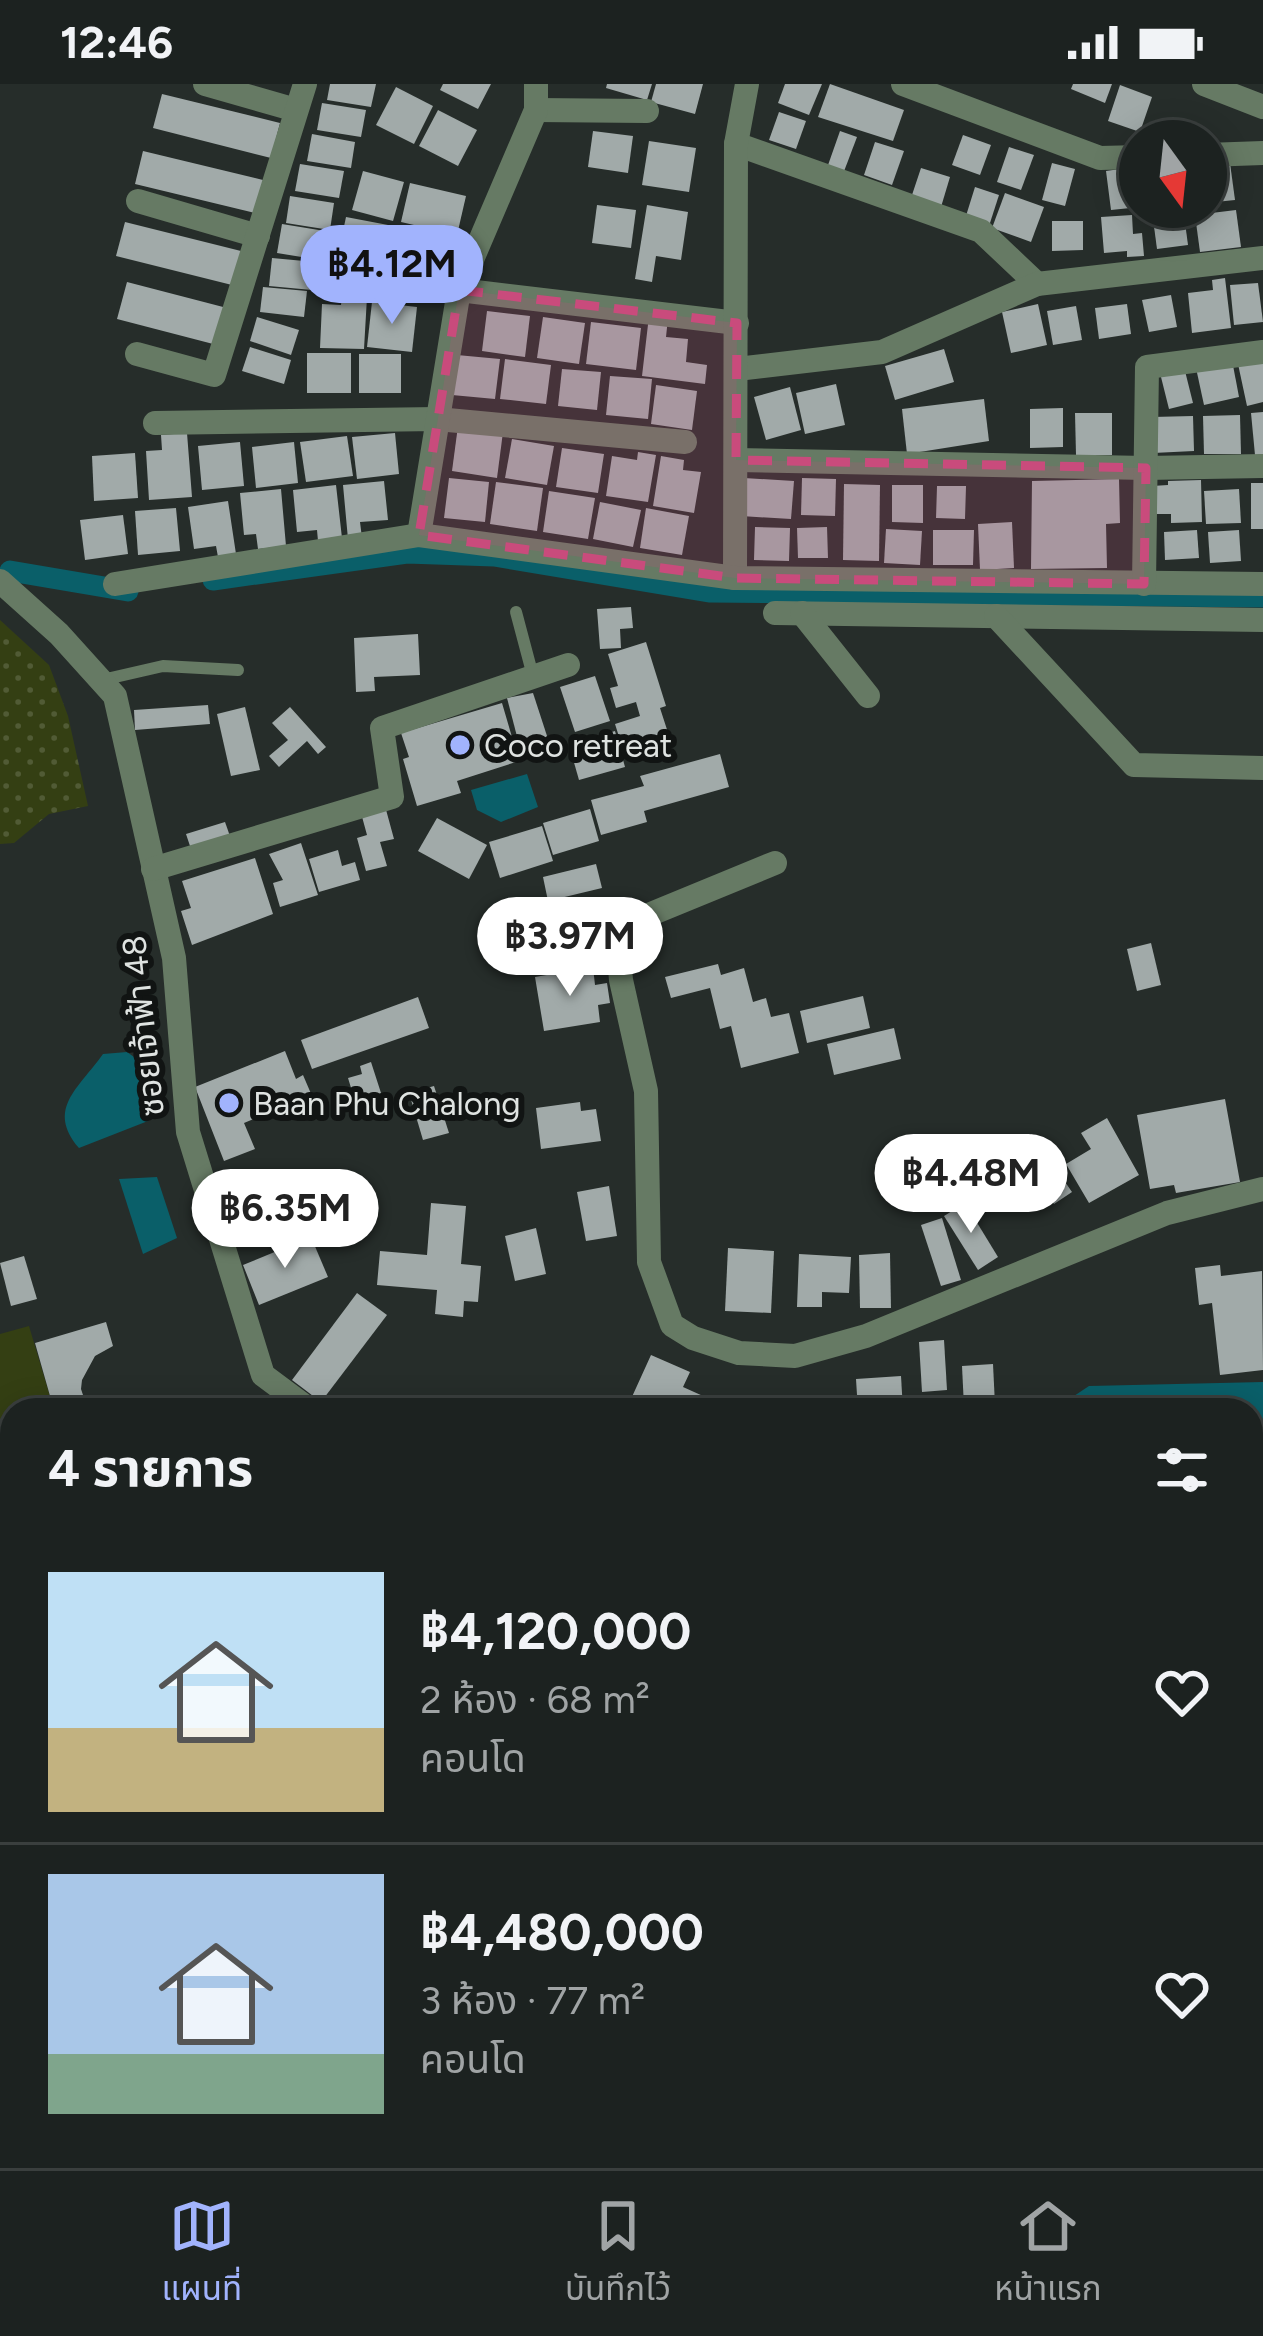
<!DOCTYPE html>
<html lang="th">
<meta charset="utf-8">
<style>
:root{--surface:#1c2220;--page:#292f2d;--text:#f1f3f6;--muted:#a0a4a5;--line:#3a3f3e;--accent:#a1b3fd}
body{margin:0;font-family:Figtree,"Noto Sans Thai",sans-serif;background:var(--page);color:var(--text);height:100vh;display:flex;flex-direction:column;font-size:45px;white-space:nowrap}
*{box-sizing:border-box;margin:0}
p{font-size:39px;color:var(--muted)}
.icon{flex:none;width:66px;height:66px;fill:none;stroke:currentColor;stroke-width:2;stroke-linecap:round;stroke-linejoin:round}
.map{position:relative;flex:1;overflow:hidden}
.drawer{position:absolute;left:0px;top:1314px;width:1263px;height:771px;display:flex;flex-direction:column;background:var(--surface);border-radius:36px 36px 0 0;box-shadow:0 6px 30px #0003,0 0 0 3px var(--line)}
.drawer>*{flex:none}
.needle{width:78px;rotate:165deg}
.fabs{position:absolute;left:1119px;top:36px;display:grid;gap:24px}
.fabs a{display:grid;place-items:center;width:108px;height:108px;border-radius:50%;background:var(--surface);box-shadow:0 6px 30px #0003,0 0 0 3px var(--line);font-size:60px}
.price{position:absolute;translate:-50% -102px;padding:0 27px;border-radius:42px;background:#fff;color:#222;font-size:39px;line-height:78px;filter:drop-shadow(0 3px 6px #0008)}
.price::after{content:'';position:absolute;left:50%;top:72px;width:36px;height:27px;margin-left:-18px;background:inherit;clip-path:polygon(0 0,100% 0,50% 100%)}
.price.active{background:var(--accent);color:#111}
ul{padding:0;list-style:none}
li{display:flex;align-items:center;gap:36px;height:300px;padding:0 48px}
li+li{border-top:3px solid var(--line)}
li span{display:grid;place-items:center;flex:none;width:336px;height:240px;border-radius:0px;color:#555}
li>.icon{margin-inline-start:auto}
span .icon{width:144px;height:144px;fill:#fffc;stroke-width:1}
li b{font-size:51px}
h2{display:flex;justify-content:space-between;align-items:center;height:144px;padding:0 48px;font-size:51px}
.status{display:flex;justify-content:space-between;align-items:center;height:84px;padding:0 60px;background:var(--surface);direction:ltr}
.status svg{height:33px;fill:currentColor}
.dock{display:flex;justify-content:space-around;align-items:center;height:168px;border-top:3px solid var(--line);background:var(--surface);font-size:33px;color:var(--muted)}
.dock a{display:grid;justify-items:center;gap:6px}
.dock .active{color:var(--accent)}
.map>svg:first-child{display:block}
.grass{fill:url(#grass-dots)}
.park{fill:#343f13}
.water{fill:#0a5f69}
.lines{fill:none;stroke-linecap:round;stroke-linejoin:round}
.canal{stroke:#0a5f69;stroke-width:21}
.building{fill:#a1aaa9}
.path{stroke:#757a78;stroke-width:4.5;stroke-dasharray:6 6;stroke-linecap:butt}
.service{stroke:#667a64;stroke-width:12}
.minor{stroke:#667a64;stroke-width:24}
.marked{fill:#c94b7c;fill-opacity:0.2;stroke:#c94b7c;stroke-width:9;stroke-dasharray:24 15;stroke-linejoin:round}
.poi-dot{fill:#a1b3fd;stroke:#111413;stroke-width:4.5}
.labels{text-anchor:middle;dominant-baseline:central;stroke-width:12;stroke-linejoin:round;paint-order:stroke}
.poi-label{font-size:33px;fill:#dfe3e1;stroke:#111413;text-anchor:start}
.street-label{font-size:33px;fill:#dfe3e1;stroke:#111413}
</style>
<div class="status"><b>12:46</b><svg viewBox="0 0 49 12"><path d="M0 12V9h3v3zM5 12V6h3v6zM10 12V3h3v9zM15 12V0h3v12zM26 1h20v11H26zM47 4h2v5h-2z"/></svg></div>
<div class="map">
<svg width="1263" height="2084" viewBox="0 0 1263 2084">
<defs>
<pattern id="grass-dots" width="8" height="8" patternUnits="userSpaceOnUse" patternTransform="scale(3)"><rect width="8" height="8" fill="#343f13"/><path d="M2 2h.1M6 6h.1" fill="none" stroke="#515b35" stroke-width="1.8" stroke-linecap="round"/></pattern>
</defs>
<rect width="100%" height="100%" fill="#262d2a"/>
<path class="grass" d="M0,536L49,581L68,632L88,722L49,730L14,759L0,760Z"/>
<path class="park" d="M29,1242L54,1326H12V1833L0,1832V1250Z"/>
<g class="water">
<path d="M527,690L538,723L501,738L477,726L471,706Z"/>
<path d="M127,968L141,978L148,1037L79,1064C46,1025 78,1005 103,970Z"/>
<path d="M157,1093L177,1154L143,1170L119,1095Z"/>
<path d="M1263,1298V1792H1251V1326H1053L1089,1302Z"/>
<path d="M1251,1964L1263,1986V2084H1005L1003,2073H1251Z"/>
</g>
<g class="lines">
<g class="canal">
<path d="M10,487L128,507"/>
<path d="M213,496L407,469L494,472L709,508L1263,513"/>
</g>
</g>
<g class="building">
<path d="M330,0H376L371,23L327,16Z"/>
<path d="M443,0H491L478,25L440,6Z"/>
<path d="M607,0H652L647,16L606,4Z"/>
<path d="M656,0H703L695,30L651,18Z"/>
<path d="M785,0H822L809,31L778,19Z"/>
<path d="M830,0L904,26L893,57L818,33Z"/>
<path d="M1073,0H1112L1105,19L1071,5Z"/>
<path d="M1120,1L1152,13L1140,48L1108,37Z"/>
<path d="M396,3L433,22L414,60L376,41Z"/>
<path d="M162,10L280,39L271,74L153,44Z"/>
<path d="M322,19L366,26L361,53L317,46Z"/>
<path d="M438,26L477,46L458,82L419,62Z"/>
<path d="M779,28L806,37L796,65L769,56Z"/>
<path d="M593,47L633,52L628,89L588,83Z"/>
<path d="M840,47L857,53L843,90L827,84Z"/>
<path d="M312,50L355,58L351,84L307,77Z"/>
<path d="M963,51L991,61L980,91L952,81Z"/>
<path d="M649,57L696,64L689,108L642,101Z"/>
<path d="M875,58L904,67L892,101L864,91Z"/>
<path d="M1009,63L1034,71L1021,106L997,98Z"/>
<path d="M143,67L263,96L255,129L135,100Z"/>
<path d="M1052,79L1075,85L1065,122L1042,116Z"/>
<path d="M1230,79L1235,116L1206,119V82Z"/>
<path d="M300,80L344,87L339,114L295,107Z"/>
<path d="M921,84L950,93L941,123L911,114Z"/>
<path d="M1120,85L1122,107L1140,104V123L1111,126L1106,87Z"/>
<path d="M363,87L404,98L393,137L352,126Z"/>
<path d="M410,99L466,112L457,151L401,138Z"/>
<path d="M975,103L999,111L989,142L965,135Z"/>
<path d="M1005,109L1044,123L1031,158L992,144Z"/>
<path d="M290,112L334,119L330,146L286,139Z"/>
<path d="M597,121L636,126L631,164L592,159Z"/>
<path d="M647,121L688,128L681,176L656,172L652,198L635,195Z"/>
<path d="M1236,126L1241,163L1200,168L1195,131Z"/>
<path d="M1132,131L1133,150L1142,149L1144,172L1127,173V167L1104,169L1101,133Z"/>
<path d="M1184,131L1188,161L1157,165L1153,135Z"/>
<path d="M346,133L388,141L380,180L338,171Z"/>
<path d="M1052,137H1083V166L1052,167Z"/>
<path d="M125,138L241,167L232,201L116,172Z"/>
<path d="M282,140L325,147L320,176L277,169Z"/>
<path d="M393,144L435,152L427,190L386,181Z"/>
<path d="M272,174L315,178L312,206L269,202Z"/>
<path d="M1225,194L1231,244L1192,249L1188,209L1213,206L1212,196Z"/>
<path d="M127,198L227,224L217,261L117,235Z"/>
<path d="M1258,199L1263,238L1234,241L1230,201Z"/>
<path d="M263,203L307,207L304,233L260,228Z"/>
<path d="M1171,211L1177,243L1149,248L1142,216Z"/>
<path d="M342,212L367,213L364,265L320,264L322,220L341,221Z"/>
<path d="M372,218L417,223L412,268L367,263Z"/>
<path d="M1038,220L1047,261L1011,269L1002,228Z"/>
<path d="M1127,220L1131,250L1099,255L1095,224Z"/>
<path d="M1076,222L1082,256L1053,261L1047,227Z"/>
<path d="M487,227L530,232L525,273L482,267Z"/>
<path d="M649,232L668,234L666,253L688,255L686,278L707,281L705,300L642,292Z"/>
<path d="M257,233L299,246L291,271L250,257Z"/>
<path d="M543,233L585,239L579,280L537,274Z"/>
<path d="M591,238L641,244L636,286L586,280Z"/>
<path d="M250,263L291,276L284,300L242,287Z"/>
<path d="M944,265L954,298L895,316L885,282Z"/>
<rect x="307" y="269" width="44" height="40"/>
<rect x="359" y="270" width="42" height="39"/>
<path d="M457,271L500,275L495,315L452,311Z"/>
<path d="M505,275L551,281L546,320L500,315Z"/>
<path d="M1263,275V318L1247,322L1238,280Z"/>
<path d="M1232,276L1239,313L1204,321L1196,284Z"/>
<path d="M562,285L601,288L597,326L558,322Z"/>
<path d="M1185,287L1193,319L1169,325L1161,293Z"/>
<path d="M610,292L652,295L648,335L606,331Z"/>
<path d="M836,300L845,341L805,350L796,309Z"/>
<path d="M656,301L697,307L692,346L651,340Z"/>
<path d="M790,303L801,346L766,356L754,313Z"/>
<path d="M984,315L989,357L907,370L902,325Z"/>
<path d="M1063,324V363L1030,364V325Z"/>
<path d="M1263,328V370L1255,371L1251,329Z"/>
<path d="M1075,329H1112V371H1076Z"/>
<path d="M1240,331L1241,370H1204L1203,332Z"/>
<path d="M1193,332L1194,367L1153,369L1152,333Z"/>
<path d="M458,342L503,348L497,394L452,387Z"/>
<path d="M187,349L192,413L149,416L146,367L162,366L161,351Z"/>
<path d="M395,349L399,390L357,395L352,353Z"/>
<path d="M347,352L353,392L306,398L300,358Z"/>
<path d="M512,355L554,362L547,401L505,394Z"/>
<path d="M240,358L244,402L202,406L198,362Z"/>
<path d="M294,358L298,399L256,404L252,363Z"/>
<path d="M562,364L604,370L598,409L556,403Z"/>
<path d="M638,368L656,371L648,418L606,412L612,372L637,376Z"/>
<path d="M135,369L138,414L94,417L92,372Z"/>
<path d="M661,372L684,376L683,386L701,388L694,429L653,422Z"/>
<path d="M449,394L489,398L485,438L444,434Z"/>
<path d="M744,394L794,397L791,435L741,432Z"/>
<path d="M802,394L836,395L835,432L801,431Z"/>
<path d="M1119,395L1120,439L1106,440L1107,484L1031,485L1032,397Z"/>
<path d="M1201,396L1202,438L1171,439V430H1152V402L1168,401V397Z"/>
<path d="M384,397L388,436L360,438L362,454L348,455L343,401Z"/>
<path d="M496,398L543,404L537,447L490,440Z"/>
<rect x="1251" y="399" width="12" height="46"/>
<path d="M844,400L880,401L879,477L843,476Z"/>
<path d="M336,401L342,454L318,457L317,446L297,448L293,406Z"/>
<path d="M892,401H923V439L892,438Z"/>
<path d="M937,402H966L965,435L936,434Z"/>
<path d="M281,405L286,462L258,465L256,450L244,451L240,409Z"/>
<path d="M1239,405L1241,439L1206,440L1204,407Z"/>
<path d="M549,407L595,414L588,455L543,448Z"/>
<path d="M228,417L236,470L218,473L216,462L194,465L188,423Z"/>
<path d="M600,418L641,426L633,463L593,455Z"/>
<path d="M176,424L180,467L138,471L135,427Z"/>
<path d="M646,424L689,432L682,471L640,464Z"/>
<path d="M123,431L128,470L85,476L80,436Z"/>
<path d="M1012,438L1014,484L980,486L978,440Z"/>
<path d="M755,443L790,444L789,477L754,476Z"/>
<path d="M827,443L828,474H798L797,444Z"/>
<path d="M886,445L922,447L920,481L884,479Z"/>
<path d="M933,446H974L973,481H933Z"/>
<path d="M1197,446L1199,474L1165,476L1164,448Z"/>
<path d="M1239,446L1241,477L1210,479L1208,448Z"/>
<path d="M631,523L633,544L620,545L621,564L600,565L597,525Z"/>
<path d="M418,550L420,591L374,593L375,607L356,608L354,554Z"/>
<path d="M646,558L666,622L660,624L672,661L626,675L615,640L640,632L636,618L616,624L610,604L618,602L608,570Z"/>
<path d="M595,592L610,637L575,648L560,603Z"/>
<path d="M533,609L548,655L520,664L507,614Z"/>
<path d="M502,619L519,677L457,697L461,709L417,722L403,675L409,673L401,649Z"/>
<path d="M208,621L210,640L135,646L134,626Z"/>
<path d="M245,623L260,686L231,692L217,630Z"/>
<path d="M290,623L326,663L318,670L307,657L279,683L269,672L288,656L272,639Z"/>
<path d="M615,647L625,683L579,696L569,661Z"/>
<path d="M720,670L729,703L644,727L647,738L601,751L591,716L644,702L640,692Z"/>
<path d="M385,722L394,755L380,758L387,782L366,787L357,754L367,751L361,729Z"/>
<path d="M590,725L599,757L553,771L543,739Z"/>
<path d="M437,734L487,761L469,795L418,767Z"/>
<path d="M225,738L231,755L192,768L186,750Z"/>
<path d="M542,742L553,777L500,794L489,758Z"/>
<path d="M301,759L318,811L280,823L273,799L283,796L269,770Z"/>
<path d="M338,766L342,782L355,778L360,796L319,808L309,775Z"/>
<path d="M255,774L273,830L192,861L181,827L191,824L182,797Z"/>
<path d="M596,780L602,804L548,817L543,793Z"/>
<path d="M1151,859L1161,901L1137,907L1127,865Z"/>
<path d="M718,880L721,891L744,884L753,918L766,914L771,933L789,929L799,969L741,984L731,942L720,945L710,904L671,914L665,893Z"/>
<path d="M593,883L595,901L607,899L610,919L598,921L600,938L544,947L535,893Z"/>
<path d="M863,912L870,944L807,959L800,927Z"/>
<path d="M418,913L429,944L312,985L301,956Z"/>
<path d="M894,944L901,975L834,991L827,960Z"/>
<path d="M285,967L296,995L303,991L312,1012L276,1027L268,1006L253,1012L261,1032L244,1039L255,1065L224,1077L195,1003Z"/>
<path d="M371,978L381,1009L355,1017L348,994L362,990L360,982Z"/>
<path d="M434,1002L449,1049L423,1056L409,1009Z"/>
<path d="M1225,1015L1240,1098L1176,1109L1174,1101L1150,1105L1137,1031Z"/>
<path d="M580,1018L581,1027L596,1025L601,1057L541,1065L536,1024Z"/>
<path d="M1107,1034L1139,1091L1089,1119L1066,1080L1091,1065L1081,1049Z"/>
<path d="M1032,1050L1072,1108L1054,1120L1025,1079L1013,1088L1002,1071Z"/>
<path d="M609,1102L617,1152L586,1157L577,1108Z"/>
<path d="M431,1119L466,1122L461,1180L481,1182L478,1218L464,1217L463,1233L435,1230L437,1206L377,1201L380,1167L427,1171Z"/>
<path d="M965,1119L998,1173L978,1186L944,1132Z"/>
<path d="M942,1134L961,1196L941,1202L921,1141Z"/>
<path d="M536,1144L546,1190L515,1197L505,1152Z"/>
<path d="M311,1153L328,1193L259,1221L243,1181Z"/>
<path d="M728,1164L774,1167L771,1229L725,1227Z"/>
<path d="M890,1169L891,1224H860L859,1171Z"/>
<path d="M799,1170L851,1173L849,1209L822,1208V1223H797Z"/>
<path d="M24,1172L37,1215L11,1222L0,1179Z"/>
<path d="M1220,1181L1221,1192L1262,1187L1263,1286L1220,1291L1212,1219L1199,1221L1195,1184Z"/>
<path d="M357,1209L387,1231L321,1318L292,1296Z"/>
<path d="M106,1238L113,1262L95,1272L82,1296L81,1305L88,1326H54L35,1259Z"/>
<path d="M944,1256L947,1306L922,1308L919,1258Z"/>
<path d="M651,1271L690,1288L683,1303L703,1312L696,1326H626Z"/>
<path d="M993,1280L995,1321L964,1323L962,1282Z"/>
<path d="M901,1292L903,1326H858L856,1295Z"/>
<path d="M12,1471V1513L3,1515L0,1474Z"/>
</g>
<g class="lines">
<path class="path" d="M1251,1847L1263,1837"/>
<g class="service">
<path d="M516,528L533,592"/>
<path d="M102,596L163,582L238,586"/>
</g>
<g class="minor">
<path d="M205,0L296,26"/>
<path d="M903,0L1100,74L1140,73"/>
<path d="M1204,0L1263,23"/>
<path d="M536,26L647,27"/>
<path d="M736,60L981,147L1037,200"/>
<path d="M1206,71L1263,69"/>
<path d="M138,117L258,152"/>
<path d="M357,198L459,206L737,239"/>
<path d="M137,270L214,291L305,0"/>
<path d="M737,285L882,268L1037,200L1263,174"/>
<path d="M155,339L437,335L685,358"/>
<path d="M736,376L1146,384L1263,382"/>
<path d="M419,451L459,206L536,26V0"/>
<path d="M735,494L736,60L747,0"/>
<path d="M0,497L59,550L115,612L174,874L188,1048L263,1291L310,1326"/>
<path d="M115,500L419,451L735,494L1263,500"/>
<path d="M1144,500L1147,283L1263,268"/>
<path d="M775,529L1263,536"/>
<path d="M802,529L868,612"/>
<path d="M996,532L1134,681L1263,684"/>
<path d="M775,779L624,841L617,849L621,896L646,1007L649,1178L672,1241L693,1254L739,1269L795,1272L866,1252L1167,1129L1263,1105"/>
<path d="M153,785L392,713L382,644L568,581"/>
<path d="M0,1891L12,1985"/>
<path d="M1251,1905L1263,1928"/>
<path d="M23,2073L25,2084"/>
<path d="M901,2073L902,2084"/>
<path d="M147,2084L189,2073"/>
</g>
</g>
<path class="marked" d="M459,206L737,239L736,376L1146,384L1144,500L735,494L419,451Z"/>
<g class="poi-dot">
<circle cx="460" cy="661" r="12"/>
<circle cx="229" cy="1019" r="12"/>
</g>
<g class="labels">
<g class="poi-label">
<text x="484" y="661">Coco retreat</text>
<text x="253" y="1019">Baan Phu Chalong</text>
</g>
<g class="street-label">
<text transform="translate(143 942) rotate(-96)">ซอยเจ้าฟ้า 48</text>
</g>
</g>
</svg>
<div class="fabs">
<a><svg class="needle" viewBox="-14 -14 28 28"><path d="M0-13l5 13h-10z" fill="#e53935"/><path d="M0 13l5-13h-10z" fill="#a0a4a5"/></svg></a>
</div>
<b class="price active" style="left:392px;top:243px">฿4.12M</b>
<b class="price" style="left:570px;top:915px">฿3.97M</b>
<b class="price" style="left:971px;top:1152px">฿4.48M</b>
<b class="price" style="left:285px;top:1187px">฿6.35M</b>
<section class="drawer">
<h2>4 รายการ<svg class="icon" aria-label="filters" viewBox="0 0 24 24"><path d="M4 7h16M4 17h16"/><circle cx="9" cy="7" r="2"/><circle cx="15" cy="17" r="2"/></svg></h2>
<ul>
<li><span style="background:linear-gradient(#bfe0f5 65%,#c2b280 0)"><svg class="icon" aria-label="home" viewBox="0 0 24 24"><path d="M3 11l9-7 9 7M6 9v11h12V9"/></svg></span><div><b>฿4,120,000</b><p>2 ห้อง · 68 m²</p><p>คอนโด</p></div><svg class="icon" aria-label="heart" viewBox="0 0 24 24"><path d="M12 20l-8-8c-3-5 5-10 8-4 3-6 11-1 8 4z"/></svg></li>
<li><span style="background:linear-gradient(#a9c7e8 75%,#7fa58c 0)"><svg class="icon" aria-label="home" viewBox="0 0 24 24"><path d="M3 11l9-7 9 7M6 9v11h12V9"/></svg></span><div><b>฿4,480,000</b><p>3 ห้อง · 77 m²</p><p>คอนโด</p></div><svg class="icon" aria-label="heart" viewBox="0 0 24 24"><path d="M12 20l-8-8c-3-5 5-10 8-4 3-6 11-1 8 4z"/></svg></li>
</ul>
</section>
</div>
<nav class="dock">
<a class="active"><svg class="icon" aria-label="map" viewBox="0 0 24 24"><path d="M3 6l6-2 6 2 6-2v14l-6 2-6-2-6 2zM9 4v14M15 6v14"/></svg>แผนที่</a>
<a><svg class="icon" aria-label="saved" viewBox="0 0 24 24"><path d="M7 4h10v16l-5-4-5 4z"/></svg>บันทึกไว้</a>
<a><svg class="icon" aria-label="home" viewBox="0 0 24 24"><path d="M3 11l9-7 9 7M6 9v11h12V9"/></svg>หน้าแรก</a>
</nav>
